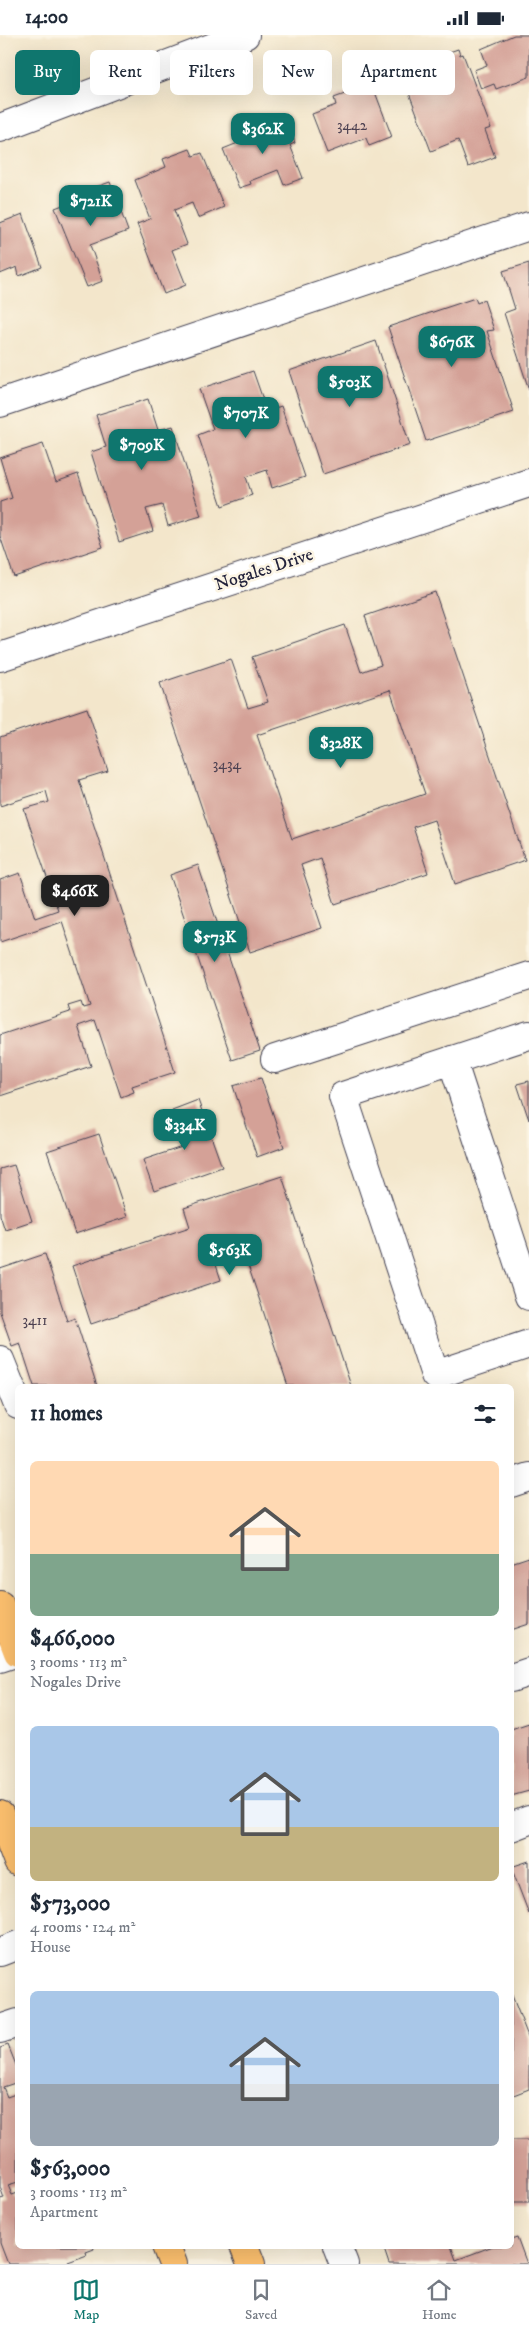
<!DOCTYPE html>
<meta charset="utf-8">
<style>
:root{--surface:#fff;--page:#f6f6f7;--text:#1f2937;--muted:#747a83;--line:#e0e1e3;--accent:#0f766e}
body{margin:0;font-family:"IM FELL DW Pica",serif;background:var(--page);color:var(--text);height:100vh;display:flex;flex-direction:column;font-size:19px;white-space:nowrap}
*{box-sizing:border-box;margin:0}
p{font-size:16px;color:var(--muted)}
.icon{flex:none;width:28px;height:28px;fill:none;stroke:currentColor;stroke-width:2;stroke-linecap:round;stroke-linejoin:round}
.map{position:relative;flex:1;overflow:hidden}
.drawer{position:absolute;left:15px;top:1349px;width:499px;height:865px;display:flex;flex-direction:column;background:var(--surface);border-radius:8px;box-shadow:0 5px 20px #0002}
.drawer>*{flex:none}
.guide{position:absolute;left:15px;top:15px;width:500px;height:45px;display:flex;gap:10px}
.price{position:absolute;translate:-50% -42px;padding:0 11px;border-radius:10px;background:var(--accent);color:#fff;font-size:16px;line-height:32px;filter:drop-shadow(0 1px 2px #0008)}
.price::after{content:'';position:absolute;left:50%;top:30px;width:15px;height:11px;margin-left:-8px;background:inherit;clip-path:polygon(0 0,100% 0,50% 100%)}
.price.active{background:#222;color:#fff}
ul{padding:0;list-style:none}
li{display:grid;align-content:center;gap:10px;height:265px;padding:0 15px}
li span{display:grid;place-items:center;height:155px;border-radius:8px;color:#555}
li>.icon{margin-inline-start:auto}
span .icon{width:90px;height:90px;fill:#fffc;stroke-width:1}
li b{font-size:21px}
h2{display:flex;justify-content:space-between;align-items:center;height:60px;padding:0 15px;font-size:21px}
.chip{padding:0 18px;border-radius:8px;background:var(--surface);box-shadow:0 5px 20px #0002;font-size:18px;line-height:45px}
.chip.active{background:var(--accent);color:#fff}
.status{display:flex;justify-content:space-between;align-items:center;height:35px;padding:0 25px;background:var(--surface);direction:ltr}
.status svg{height:14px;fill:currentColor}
.menu{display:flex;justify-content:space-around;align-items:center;height:70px;border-top:1px solid var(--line);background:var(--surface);font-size:14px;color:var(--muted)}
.menu a{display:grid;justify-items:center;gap:2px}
.menu .active{color:var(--accent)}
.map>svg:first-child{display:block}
.building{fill:#d4a197;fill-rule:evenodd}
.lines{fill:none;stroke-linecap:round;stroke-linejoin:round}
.minor-casing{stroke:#413f51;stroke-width:30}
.major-casing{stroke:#413f51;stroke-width:30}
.minor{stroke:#fff;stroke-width:28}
.major{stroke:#fabe6d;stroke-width:28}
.labels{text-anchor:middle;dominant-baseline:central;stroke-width:5;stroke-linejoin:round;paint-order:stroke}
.number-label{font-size:15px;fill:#4e4252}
.street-label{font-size:18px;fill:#22223b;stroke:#fcf5e5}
</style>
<div class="status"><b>14:00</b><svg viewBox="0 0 49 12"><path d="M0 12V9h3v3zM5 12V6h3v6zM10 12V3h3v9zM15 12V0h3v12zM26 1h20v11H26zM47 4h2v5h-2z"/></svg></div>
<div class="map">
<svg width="529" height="2229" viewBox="0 0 529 2229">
<rect width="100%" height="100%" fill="#fcf5e5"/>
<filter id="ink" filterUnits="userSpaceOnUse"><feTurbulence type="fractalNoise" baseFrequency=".02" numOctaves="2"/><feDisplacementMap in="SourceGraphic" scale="10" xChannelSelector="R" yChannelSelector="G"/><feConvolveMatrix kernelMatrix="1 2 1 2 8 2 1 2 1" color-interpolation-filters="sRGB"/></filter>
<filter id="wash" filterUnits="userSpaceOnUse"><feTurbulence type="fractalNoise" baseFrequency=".0096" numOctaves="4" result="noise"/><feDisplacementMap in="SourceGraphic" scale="20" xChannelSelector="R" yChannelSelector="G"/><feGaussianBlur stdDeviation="1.12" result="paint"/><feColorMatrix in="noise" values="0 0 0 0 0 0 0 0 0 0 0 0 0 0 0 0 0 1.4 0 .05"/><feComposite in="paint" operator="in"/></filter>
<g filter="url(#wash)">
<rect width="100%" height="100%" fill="#f3e6cb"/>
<g id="blocks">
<g class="building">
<path d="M514,0H529V42L496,54L494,49L481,54L474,35L487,30L481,14Z"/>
<path d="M458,14L460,20L463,19L491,93L485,95L495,122L468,132L458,105L431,116L403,42L435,30L432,23Z"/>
<path d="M372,49L392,102L369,111L366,103L327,118L312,79L336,70L334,63Z"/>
<path d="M288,88L295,108L290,110L303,143L284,150L278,135L250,146L251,149L239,153L223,114L238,108L234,100L262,89L265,97Z"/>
<path d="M190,114L193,121L202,118L224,172L198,183L192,168L174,175L187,209L172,215L186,250L164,259L137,189L150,184L135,145L166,132L163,124Z"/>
<path d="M110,147L128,196L90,210L103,246L87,252L55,173L87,161L85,156Z"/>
<path d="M23,179L42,232L19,241L17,232L0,239V188Z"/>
<path d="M529,228V355L504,278L515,274L503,236Z"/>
<path d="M475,263L477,268L484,265L494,295L487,296L514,377L426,406L388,292Z"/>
<path d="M376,306L410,410L323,439L289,336Z"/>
<path d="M253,336L267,376L281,371L305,442L272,453L267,435L246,442L252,460L222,471L198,400L213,394L199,354Z"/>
<path d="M148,364L158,395L173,391L201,481L168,491L162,470L146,474L153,496L119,507L91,417L106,412L96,380Z"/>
<path d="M43,409L56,447L78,439L103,512L14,542L0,501V467L12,463L0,423Z"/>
<path d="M435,557L525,825L455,849L434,785L413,792L428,838L335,869L320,823L301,830L322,893L250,917L160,648L231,624L248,673L268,667L252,622L345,590L361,637L381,630L365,581ZM390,655L425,759L292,804L257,700Z"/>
<path d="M87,673L108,736L79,745L175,1037L132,1051L134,1057L121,1062L95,985L78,991L91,1031L0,1061V1000L70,977L68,971L81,967L83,973L90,971L62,886L0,907V845L20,838L35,883L58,875L24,774L49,767L46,756L0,771V702Z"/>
<path d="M198,830L260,1016L232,1025L170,840Z"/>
<path d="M261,1043L284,1112L257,1122L233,1051Z"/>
<path d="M529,1046V1085L517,1049Z"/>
<path d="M198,1065L222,1132L154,1156L143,1125L185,1111L172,1075Z"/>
<path d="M99,1099L127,1182L75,1199L47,1116Z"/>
<path d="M14,1130L32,1186L5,1195L0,1180V1134Z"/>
<path d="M282,1141L351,1351H288L244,1218L215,1227L221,1245L91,1289L72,1231L190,1192L184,1173Z"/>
<path d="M45,1219L67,1286L75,1283L97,1351H34L20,1308L12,1311L0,1277V1234Z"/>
<path d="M529,1522V1589L511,1595V1528Z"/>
<path d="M529,1688V1756L511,1761V1694Z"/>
<path d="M529,1826V1879L511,1832Z"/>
<path d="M511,1958L529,2004V2054L511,2061Z"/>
<path d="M8,2010L18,2035V2047L3,2052L7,2062L18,2058V2147L8,2150L12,2160L18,2158V2211H93L94,2214L86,2217L87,2220L68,2227L69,2229H8L0,2208V2164L4,2163L0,2152V2013Z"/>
<rect x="511" y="2105" width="18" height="62"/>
<path d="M517,2202L527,2229H389L383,2211H451L456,2225L493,2211H511V2204Z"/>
</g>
</g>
</g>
<g filter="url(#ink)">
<use href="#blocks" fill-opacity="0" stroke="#413f51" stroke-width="1"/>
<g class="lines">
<g class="minor-casing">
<g id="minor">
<path d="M0,93L245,0"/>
<path d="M0,368L529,191"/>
<path d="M0,622L529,448"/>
<path d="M529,1000L343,1061L435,1340L529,1309"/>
<path d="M275,1024L529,941"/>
<path d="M452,1025L529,1261"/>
<path d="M0,1325L18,1370"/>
<path d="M511,1448L529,1442"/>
<path d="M0,1623L18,1617"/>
<path d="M511,1643L529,1637"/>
<path d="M511,1792L529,1785"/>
<path d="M0,1917L18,1910"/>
<path d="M0,1994L18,1988"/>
<path d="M337,2211L344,2229"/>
</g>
</g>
<g class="major-casing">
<g id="major">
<path d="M0,1570L18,1617"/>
<path d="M0,1780L18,1827"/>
<path d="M166,2211L173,2229"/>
<path d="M244,2211L251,2229"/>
</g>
</g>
<use href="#minor" class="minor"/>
<use href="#major" class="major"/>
</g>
</g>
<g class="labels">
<g class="number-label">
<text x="352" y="90">3442</text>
<text x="227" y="729">3434</text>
<text x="35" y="1285">3411</text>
</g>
<g class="street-label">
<text transform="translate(264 535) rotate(-18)">Nogales Drive</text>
</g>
</g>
</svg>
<b class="price" style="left:263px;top:120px">$362K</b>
<b class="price" style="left:91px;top:192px">$721K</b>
<b class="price" style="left:452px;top:333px">$676K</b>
<b class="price" style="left:350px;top:373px">$503K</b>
<b class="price" style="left:246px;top:404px">$707K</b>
<b class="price" style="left:142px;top:436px">$709K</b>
<b class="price" style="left:341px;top:734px">$328K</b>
<b class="price active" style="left:75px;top:882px">$466K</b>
<b class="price" style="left:215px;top:928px">$573K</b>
<b class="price" style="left:185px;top:1116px">$334K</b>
<b class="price" style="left:230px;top:1241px">$563K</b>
<div class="guide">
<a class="chip active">Buy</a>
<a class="chip">Rent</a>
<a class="chip">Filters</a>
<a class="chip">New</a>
<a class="chip">Apartment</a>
</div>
<section class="drawer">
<h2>11 homes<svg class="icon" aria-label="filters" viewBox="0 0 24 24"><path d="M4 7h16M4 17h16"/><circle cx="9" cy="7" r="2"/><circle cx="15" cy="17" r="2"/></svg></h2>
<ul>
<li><span style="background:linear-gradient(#ffd9b3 60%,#7fa58c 0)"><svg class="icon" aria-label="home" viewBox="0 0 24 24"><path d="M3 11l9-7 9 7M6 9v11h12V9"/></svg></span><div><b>$466,000</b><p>3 rooms · 113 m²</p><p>Nogales Drive</p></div></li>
<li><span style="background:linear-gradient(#a9c7e8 65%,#c2b280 0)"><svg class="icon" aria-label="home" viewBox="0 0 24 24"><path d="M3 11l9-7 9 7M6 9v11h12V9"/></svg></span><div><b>$573,000</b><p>4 rooms · 124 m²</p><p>House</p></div></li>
<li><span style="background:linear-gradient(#a9c7e8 60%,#9aa5b1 0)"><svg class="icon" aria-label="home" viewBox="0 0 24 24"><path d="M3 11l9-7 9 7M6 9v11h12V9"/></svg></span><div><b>$563,000</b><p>3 rooms · 113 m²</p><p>Apartment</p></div></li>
</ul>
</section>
</div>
<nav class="menu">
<a class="active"><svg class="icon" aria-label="map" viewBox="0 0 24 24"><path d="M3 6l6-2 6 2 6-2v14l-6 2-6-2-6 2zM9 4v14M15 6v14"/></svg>Map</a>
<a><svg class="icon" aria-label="saved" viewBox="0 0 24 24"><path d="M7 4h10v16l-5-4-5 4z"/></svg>Saved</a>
<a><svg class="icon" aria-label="home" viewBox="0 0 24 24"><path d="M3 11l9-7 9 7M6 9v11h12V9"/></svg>Home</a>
</nav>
